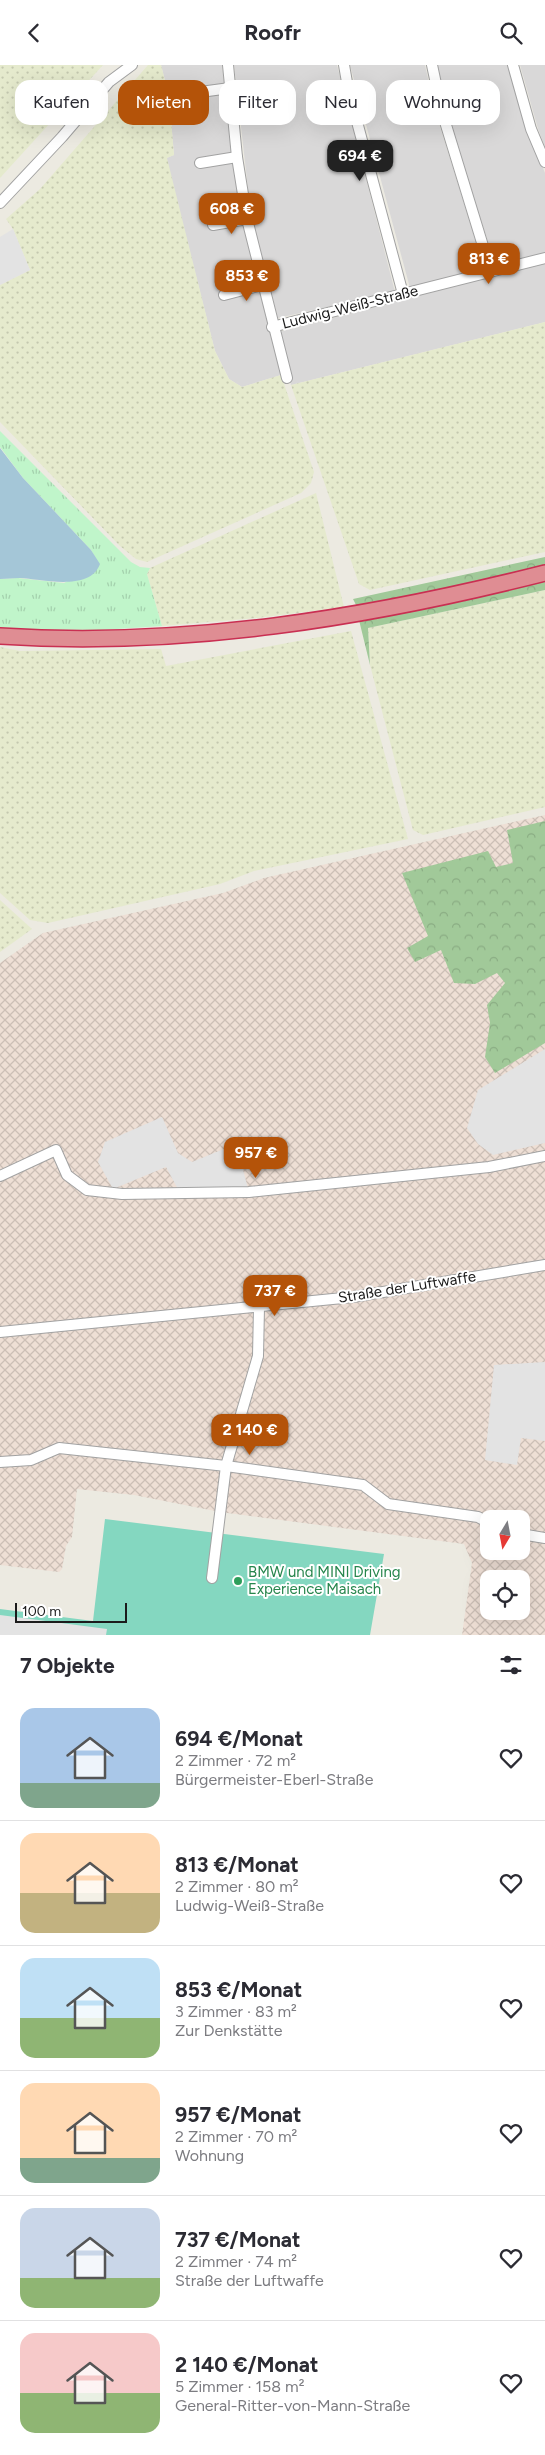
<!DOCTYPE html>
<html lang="de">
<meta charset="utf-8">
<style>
:root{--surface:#fff;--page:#f7f7f7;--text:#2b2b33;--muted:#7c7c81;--line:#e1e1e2;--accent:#b45309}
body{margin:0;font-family:Figtree,sans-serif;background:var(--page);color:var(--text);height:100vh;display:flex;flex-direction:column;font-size:19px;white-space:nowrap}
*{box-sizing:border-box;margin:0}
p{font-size:16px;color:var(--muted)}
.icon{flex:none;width:28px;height:28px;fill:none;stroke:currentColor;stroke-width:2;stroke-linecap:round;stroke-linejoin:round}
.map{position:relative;height:1570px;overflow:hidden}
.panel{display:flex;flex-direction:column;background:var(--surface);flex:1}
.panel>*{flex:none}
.top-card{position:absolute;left:15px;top:15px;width:515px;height:45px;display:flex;gap:10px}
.needle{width:32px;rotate:190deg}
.controls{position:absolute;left:480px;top:1445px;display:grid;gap:10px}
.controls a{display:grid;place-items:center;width:50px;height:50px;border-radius:10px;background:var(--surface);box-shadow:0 5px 20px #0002;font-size:25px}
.scale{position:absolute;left:15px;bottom:12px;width:112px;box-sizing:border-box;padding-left:5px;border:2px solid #1b1b1b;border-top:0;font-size:14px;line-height:18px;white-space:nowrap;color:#1b1b1b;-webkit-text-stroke:4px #fff;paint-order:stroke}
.price{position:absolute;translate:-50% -42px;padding:0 11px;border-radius:10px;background:var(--accent);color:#fff;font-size:16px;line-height:32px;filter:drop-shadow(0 1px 2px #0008)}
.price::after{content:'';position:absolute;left:50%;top:30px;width:15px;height:11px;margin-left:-8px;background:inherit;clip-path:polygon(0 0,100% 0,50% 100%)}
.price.on{background:#222;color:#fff}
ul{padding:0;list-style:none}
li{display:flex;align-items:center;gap:15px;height:125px;padding:0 20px}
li+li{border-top:1px solid var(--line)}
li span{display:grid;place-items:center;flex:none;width:140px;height:100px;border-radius:15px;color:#555}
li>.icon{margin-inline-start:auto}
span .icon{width:60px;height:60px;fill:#fffc;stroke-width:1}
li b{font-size:21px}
h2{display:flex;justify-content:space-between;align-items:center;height:60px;padding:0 20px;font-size:21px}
.pill{padding:0 18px;border-radius:15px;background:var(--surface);box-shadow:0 5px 20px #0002;font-size:18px;line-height:45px}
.pill.on{background:var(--accent);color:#fff}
header{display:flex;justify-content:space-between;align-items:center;height:65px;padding:0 20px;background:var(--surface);font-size:22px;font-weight:700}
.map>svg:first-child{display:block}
.residential{fill:#d9d8d8}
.military{fill:url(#military-cross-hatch);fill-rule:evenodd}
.farmland{fill:url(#farmland-dots)}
.forest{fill:url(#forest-crowns)}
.park{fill:url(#park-tufts)}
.pitch{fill:#84d7c0}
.parking{fill:#e3e3e3}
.water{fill:#a4c6d7}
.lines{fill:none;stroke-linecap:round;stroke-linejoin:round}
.minor-casing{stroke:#a2a2a2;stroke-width:12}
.highway-casing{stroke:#c92f52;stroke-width:18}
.minor{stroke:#fff;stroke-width:10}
.highway{stroke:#df8d93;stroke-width:15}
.leisure-dot{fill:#2e9e5b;stroke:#fff;stroke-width:2}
.labels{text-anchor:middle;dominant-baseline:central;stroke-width:4;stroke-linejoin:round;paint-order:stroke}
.street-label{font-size:15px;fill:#1b1b1b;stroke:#fff}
.leisure-label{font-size:15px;fill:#27864d;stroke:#fff;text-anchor:start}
</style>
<header><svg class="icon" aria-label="back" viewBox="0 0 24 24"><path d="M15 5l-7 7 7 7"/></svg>Roofr<svg class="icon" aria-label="search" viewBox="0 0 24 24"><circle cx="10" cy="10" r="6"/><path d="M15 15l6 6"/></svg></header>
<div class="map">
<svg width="545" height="1570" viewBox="0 0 545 1570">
<defs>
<pattern id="military-cross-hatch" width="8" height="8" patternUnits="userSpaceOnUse" patternTransform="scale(1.25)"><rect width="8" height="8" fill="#eedfd5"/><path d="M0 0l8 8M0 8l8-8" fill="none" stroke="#ccbfb6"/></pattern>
<pattern id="farmland-dots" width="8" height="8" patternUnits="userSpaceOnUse" patternTransform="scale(1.25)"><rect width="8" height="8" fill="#e5eacd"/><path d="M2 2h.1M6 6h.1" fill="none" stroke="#c4c8af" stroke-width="1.8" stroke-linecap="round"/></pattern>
<pattern id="forest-crowns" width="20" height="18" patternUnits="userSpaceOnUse" patternTransform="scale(1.25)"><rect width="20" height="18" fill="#a1c999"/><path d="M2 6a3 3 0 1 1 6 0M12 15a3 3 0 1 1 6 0" fill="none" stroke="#8aac83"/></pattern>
<pattern id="park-tufts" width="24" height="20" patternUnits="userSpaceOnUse" patternTransform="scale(1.25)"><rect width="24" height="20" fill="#c0f5ca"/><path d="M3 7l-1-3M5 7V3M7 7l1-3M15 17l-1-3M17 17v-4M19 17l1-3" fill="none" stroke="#a4d1ad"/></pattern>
</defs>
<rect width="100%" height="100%" fill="#eceae1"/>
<g class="residential">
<path d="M161,0H222L242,155L281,310L242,322L229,314L215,286L166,93L174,90L169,31Z"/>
<path d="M234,0H337L395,227L278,253L251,150Z"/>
<path d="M350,0H425L436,49L485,205L410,223Z"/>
<path d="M436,0H508L528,65L545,108V189L496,201L444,44Z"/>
<path d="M520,0H545V82L538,64Z"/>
<path d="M545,198V257L291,320L279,267Z"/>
</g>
<path class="military" d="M545,750V1570H462L472,1498L464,1479L220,1447L134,1430L77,1424L72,1472L66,1481L62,1504L59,1507L0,1500V898L43,868L223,828L264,813ZM489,1454H521V1486H489ZM489,1514H521V1546H489Z"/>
<g class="farmland">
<path d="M0,0H103L0,113Z"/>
<path d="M148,0H161L169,31L174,90L167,93L215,286L229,314L242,322L281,310L314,407L311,418L301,428L147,497L136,494L120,481L0,357V220L30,205L13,164L6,154L40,124Z"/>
<path d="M545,257V487L370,525L359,519L291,320Z"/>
<path d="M316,428L344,542L257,553L162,561L147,509L150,503Z"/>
<path d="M545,525V742L423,770L413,765L370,600L368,563Z"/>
<path d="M351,566L408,774L254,806L220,819L48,858L30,855L0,828V582L20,586L161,584L166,601Z"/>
<path d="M0,835L32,864L0,887Z"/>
</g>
<g class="forest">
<path d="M545,492V502L521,508L357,542L353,534Z"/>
<path d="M545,514V525L368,563L370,600L359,555L420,545Z"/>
<path d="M545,756V978L495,1008L485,992L490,958L487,940L505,918L497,908L475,919L454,918L441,885L415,897L407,883L428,871L402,808L488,786L496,802L513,798L507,765Z"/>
</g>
<path class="park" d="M0,366L131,497L140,502L150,503L147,509L162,561L101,565L0,564V514L18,513L64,518L99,499L91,485L23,413L0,382Z"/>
<path class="pitch" d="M105,1454L384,1489L370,1570H0V1544L93,1556Z"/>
<g class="parking">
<path d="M13,164L30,205L0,220V172Z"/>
<path d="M545,984V1078L493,1090L478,1079L467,1063L478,1025Z"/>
<path d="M162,1052L178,1088L192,1097L236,1079L249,1127L180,1128L166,1102L113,1124L98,1097L105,1077Z"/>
<path d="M545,1297V1376L521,1373L517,1400L485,1395L494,1300Z"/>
<path d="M0,1550L107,1564L106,1570H0Z"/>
</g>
<path class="water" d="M0,383L23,413L91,485L100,499C90,527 41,514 20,513C13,513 7,514 0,514Z"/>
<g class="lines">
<g class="minor-casing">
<g id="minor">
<path d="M228,0L237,92L247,154L287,313"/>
<path d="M344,0L348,23L403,229"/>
<path d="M432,0L442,47L491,207"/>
<path d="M513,0L531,64L545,97"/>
<path d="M193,28L230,23"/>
<path d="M200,98L237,92"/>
<path d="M0,138L62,72L109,17L132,0"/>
<path d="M213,160L247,154"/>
<path d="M224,230L262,220"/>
<path d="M272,262L545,193"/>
<path d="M0,1111L56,1085L67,1110L87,1125L122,1129L249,1127L489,1102L545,1091"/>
<path d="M0,1267L353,1232L545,1200"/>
<path d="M0,1397L31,1395L59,1383L226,1401L363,1420L388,1439L478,1452L489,1458"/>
<path d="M521,1469L545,1473"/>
<path d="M212,1513L226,1401L258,1291L259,1242"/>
</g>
</g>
<g class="highway-casing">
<path id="highway" d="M0,571C184,583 367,553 545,508"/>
</g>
<use href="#minor" class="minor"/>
<use href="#highway" class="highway"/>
</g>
<circle class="leisure-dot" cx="238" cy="1516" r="5"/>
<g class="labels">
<g class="street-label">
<text transform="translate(350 242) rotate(-14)">Ludwig-Weiß-Straße</text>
<text transform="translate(407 1222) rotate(-9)">Straße der Luftwaffe</text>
</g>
<g class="leisure-label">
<text x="248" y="1507">BMW und MINI Driving<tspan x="248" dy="17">Experience Maisach</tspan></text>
</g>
</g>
</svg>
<div class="controls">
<a><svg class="needle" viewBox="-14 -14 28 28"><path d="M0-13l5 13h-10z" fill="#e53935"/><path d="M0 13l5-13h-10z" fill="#7c7c81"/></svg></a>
<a><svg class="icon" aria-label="locate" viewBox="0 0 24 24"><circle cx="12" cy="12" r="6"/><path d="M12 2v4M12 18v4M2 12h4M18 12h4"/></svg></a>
</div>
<div class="scale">100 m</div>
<b class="price on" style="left:360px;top:117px">694 €</b>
<b class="price" style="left:232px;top:170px">608 €</b>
<b class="price" style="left:489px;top:220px">813 €</b>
<b class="price" style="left:247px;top:237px">853 €</b>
<b class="price" style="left:256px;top:1114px">957 €</b>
<b class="price" style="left:275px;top:1252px">737 €</b>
<b class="price" style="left:250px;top:1391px">2 140 €</b>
<div class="top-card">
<a class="pill">Kaufen</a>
<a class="pill on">Mieten</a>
<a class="pill">Filter</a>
<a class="pill">Neu</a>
<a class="pill">Wohnung</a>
</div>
</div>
<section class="panel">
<h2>7 Objekte<svg class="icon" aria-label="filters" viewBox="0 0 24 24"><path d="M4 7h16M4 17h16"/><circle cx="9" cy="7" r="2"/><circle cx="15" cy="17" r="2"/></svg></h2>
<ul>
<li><span style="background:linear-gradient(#a9c7e8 75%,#7fa58c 0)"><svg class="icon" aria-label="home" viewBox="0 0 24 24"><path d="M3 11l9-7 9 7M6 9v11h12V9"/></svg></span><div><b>694 €/Monat</b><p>2 Zimmer · 72 m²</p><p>Bürgermeister-Eberl-Straße</p></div><svg class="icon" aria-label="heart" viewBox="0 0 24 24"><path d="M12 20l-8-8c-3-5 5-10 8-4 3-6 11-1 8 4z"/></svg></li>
<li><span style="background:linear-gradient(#ffd9b3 60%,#c2b280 0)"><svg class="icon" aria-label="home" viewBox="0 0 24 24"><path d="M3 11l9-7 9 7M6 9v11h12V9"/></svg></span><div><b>813 €/Monat</b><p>2 Zimmer · 80 m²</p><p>Ludwig-Weiß-Straße</p></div><svg class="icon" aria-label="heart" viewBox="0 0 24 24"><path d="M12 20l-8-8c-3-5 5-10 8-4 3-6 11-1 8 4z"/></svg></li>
<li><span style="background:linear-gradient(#bfe0f5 60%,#8fb573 0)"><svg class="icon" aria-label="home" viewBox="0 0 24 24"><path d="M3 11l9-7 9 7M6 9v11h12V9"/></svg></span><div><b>853 €/Monat</b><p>3 Zimmer · 83 m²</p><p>Zur Denkstätte</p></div><svg class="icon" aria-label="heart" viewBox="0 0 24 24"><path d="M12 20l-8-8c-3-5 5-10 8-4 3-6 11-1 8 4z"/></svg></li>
<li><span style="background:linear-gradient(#ffd9b3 75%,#7fa58c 0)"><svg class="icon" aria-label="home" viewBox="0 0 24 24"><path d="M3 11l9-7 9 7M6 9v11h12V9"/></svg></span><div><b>957 €/Monat</b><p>2 Zimmer · 70 m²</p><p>Wohnung</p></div><svg class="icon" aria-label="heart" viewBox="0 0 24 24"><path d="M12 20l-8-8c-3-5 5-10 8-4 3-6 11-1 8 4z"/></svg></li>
<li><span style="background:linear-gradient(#c9d6e8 70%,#8fb573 0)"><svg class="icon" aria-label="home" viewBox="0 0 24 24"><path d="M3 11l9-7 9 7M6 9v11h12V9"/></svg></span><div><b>737 €/Monat</b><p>2 Zimmer · 74 m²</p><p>Straße der Luftwaffe</p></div><svg class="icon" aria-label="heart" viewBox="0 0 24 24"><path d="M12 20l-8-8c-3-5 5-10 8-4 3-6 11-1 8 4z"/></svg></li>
<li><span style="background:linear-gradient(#f6c9c9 60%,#8fb573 0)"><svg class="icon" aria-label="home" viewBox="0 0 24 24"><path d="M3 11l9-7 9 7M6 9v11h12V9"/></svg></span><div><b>2 140 €/Monat</b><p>5 Zimmer · 158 m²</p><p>General-Ritter-von-Mann-Straße</p></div><svg class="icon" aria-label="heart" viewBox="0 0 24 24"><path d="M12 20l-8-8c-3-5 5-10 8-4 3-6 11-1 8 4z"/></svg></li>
</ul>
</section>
